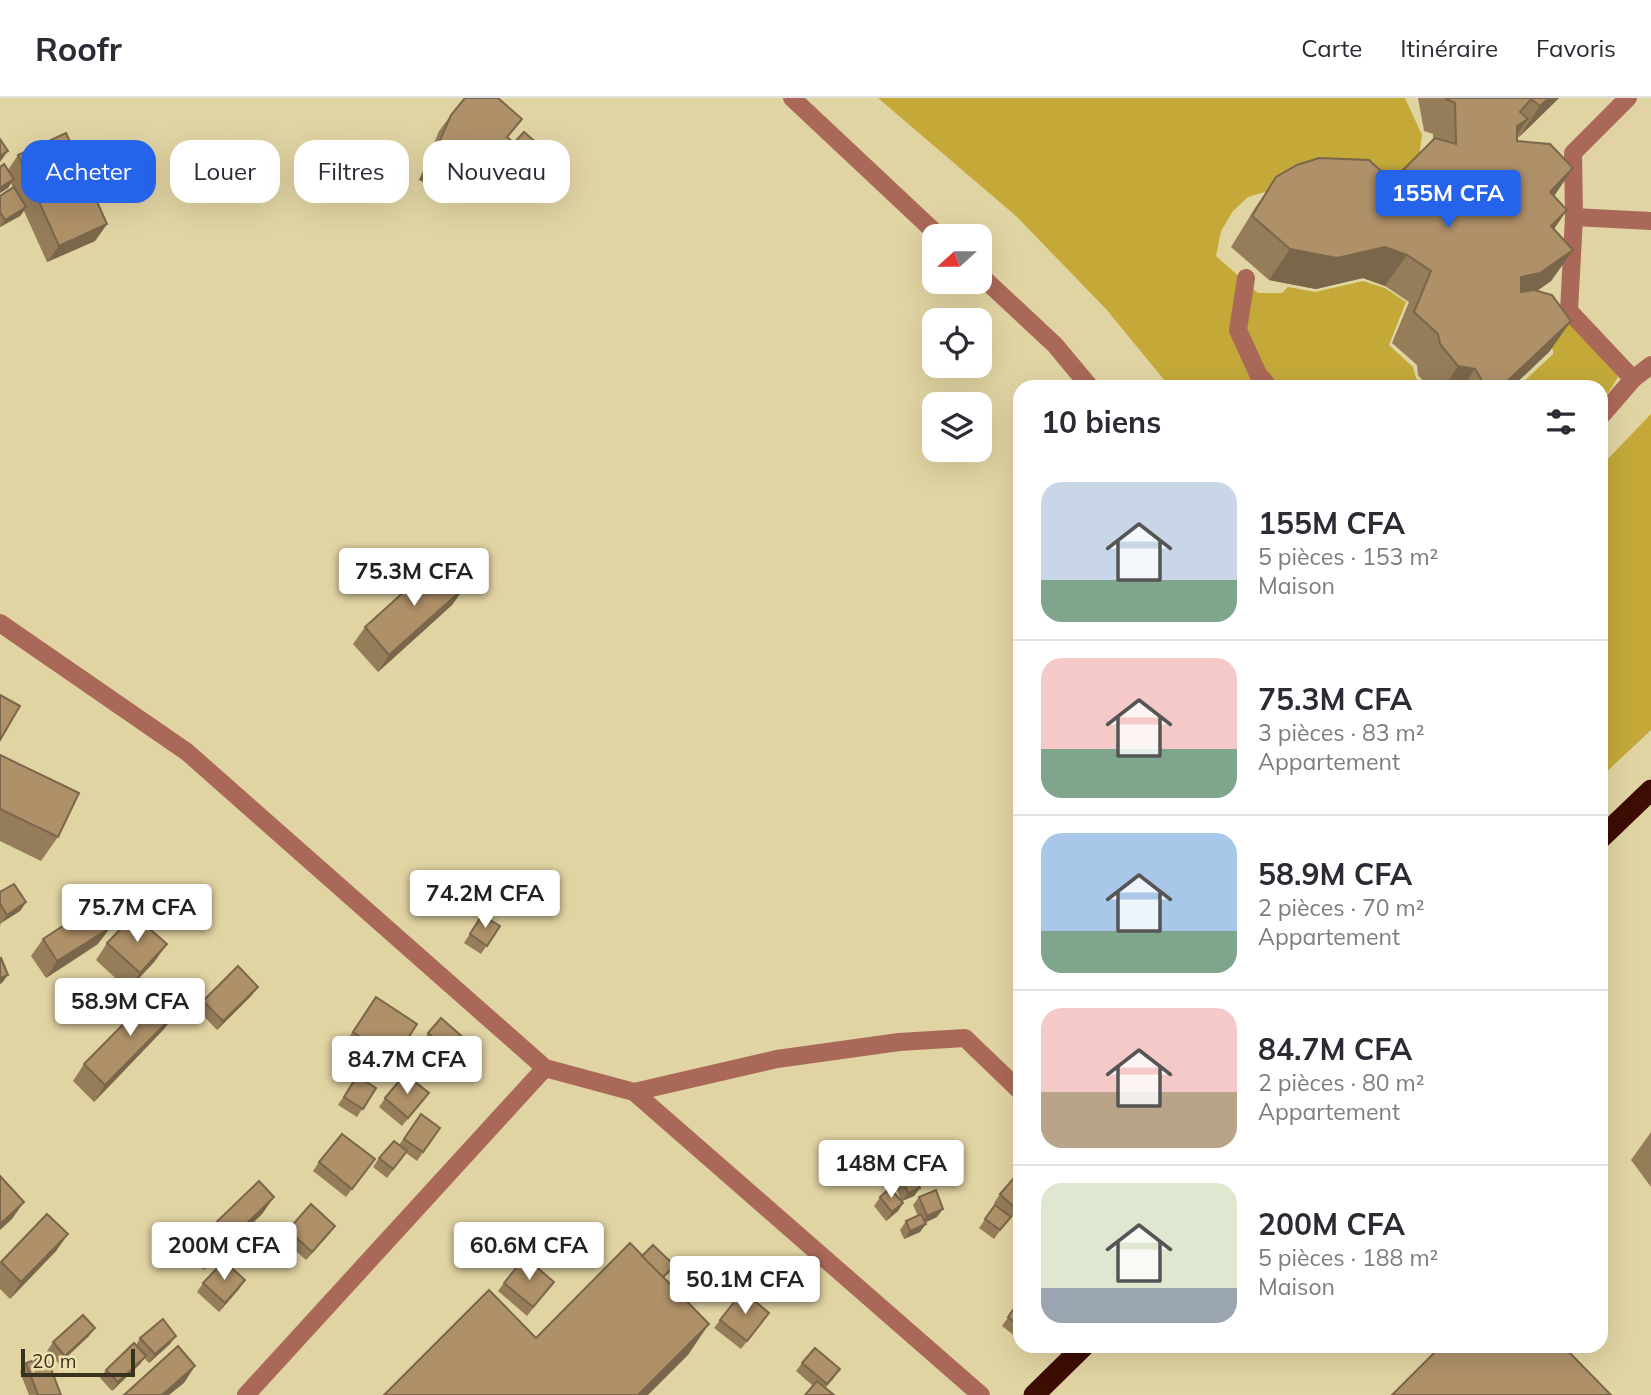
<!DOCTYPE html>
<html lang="fr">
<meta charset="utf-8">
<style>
:root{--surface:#fff;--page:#f2f2f3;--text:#2b2b33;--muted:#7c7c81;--line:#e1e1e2;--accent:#2563eb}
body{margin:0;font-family:Mulish,sans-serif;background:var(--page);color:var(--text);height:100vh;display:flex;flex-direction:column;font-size:26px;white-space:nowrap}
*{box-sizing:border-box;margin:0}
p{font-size:23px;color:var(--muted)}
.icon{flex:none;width:38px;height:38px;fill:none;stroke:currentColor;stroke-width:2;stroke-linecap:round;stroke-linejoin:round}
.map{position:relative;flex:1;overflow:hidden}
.sheet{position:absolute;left:1013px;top:282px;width:595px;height:973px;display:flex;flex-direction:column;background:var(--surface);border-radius:21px;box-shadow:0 7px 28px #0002}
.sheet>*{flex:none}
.guide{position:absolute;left:21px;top:42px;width:665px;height:63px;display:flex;gap:14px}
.needle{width:46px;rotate:249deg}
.tools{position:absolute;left:922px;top:126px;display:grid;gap:14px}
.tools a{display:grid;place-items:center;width:70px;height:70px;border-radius:14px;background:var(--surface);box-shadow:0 7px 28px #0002;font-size:35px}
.scale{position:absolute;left:21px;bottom:18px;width:114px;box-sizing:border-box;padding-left:7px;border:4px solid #38331f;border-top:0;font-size:19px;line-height:24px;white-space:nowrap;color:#38331f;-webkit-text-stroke:5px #eee1af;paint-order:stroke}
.price{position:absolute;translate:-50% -60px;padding:0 16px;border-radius:7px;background:#fff;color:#222;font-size:23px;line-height:46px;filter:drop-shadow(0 2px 4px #0008)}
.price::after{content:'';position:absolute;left:50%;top:42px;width:21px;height:16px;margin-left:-10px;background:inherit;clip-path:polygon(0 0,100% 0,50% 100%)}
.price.current{background:var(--accent);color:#fff}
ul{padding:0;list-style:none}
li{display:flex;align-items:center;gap:21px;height:175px;padding:0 28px}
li+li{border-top:2px solid var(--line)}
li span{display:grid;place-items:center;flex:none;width:196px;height:140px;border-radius:21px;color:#555}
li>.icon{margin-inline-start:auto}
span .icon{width:84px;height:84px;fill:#fffc;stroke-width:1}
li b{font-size:30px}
h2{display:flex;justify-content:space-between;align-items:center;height:84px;padding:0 28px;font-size:30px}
.tag{padding:0 24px;border-radius:21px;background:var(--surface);box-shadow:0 7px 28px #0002;font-size:24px;line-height:63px}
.tag.current{background:var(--accent);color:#fff}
header{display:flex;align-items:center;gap:42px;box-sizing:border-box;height:98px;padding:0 35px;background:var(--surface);border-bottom:2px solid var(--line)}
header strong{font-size:33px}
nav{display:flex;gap:38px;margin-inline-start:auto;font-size:24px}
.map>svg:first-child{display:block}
.green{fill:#c4a939}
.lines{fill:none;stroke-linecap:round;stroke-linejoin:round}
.minor{stroke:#aa6858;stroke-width:18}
.highway{stroke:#3d0c02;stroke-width:21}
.wall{fill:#967d5a}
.shaded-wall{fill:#7a664a}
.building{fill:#af9169;stroke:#7a664a;stroke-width:2}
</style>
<header>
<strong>Roofr</strong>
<nav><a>Carte</a><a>Itinéraire</a><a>Favoris</a></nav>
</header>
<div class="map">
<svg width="1651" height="1297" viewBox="0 0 1651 1297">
<rect width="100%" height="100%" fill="#e1d4a3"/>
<g class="green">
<path d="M878,0H1405L1422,37L1418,66L1380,96L1299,84L1248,99L1233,113L1221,133L1216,158L1258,195H1282L1288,189L1315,194L1363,183L1385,190L1406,204L1389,247L1413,269L1416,280L1423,289H1170L1106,211L1016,118Z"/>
<path d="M1551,206L1610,265L1618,279L1601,306V289H1518L1553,256V252L1533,226Z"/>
<path d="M1651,316V632L1601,679V368Z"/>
</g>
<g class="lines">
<g class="minor">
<path d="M792,0L939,138"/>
<path d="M1628,0L1573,55L1574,119L1569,213L1633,281L1651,267"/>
<path d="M1574,119L1651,123"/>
<path d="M980,177L1055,247L1090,289"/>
<path d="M1246,180L1238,232L1258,276L1269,289"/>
<path d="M1601,318L1633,281"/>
<path d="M0,525L187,654L545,970L634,994L981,1297"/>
<path d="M634,994L777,961L899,944L965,940L1020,993"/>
<path d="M246,1297L545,970"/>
</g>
<g class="highway">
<path d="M1601,740L1651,692"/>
<path d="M1034,1297L1084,1248"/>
</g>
</g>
<g class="wall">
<path d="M1418,0H1559L1519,39L1517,38V43L1573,70L1554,98V131L1573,152L1551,183L1537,193L1571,223L1549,254L1512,289H1428L1418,277L1417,267L1392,245L1409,204L1385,188L1363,180L1316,191L1269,182L1231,149L1255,110L1276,79L1392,83L1433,41V36L1424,33Z"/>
<path d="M451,17L508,40L514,45L539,47L527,64L495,101L481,88L470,104L419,82L439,33Z"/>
<path d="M18,57L107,126L95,143L47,164L24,113L20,118L0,129V98L13,90L11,85L8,90L0,95V69L8,72Z"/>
<path d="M464,490L452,507L378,574L353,546L365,529Z"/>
<path d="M0,657L58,739L41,763L0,743Z"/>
<path d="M0,794L26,804L20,813L1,825L0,828Z"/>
<path d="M482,817L500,828L481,856L464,845Z"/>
<path d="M43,841L98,846L46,880L31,858Z"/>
<path d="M107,845L155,863L128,892L96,862Z"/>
<path d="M252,897L217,932L197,911L203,903Z"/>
<path d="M376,899L394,962L382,979L341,951Z"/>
<path d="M176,915L164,931L94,1004L73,983L84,966Z"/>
<path d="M428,935L465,941L459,950L445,964L422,944Z"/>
<path d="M357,978L376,990L357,1019L338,1007Z"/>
<path d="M429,995L402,1028L379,1009L385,1000Z"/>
<path d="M421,1016L440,1030L417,1063L406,1055L387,1080L373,1069L379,1060L399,1047Z"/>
<path d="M1651,1034V1089L1631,1062Z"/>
<path d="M375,1061L346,1099L313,1073L319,1064Z"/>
<path d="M901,1077L920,1090L914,1098L902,1103L903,1105L898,1113L886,1123L874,1108L880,1099L901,1103L895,1085Z"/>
<path d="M1000,1096L1020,1110L1011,1120L1010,1119L994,1141L979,1130L995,1107L1005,1115L994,1105Z"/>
<path d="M274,1099L262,1116L204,1172L189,1156L201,1139Z"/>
<path d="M919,1099L937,1119L925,1125L920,1134L904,1141L900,1132L906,1123L918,1118L913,1107Z"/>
<path d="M288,1132L329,1136L306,1162L282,1141Z"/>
<path d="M68,1136L56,1153L10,1201L0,1191V1166L1,1164Z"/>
<path d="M554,1184L527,1218L498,1193L504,1185Z"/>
<path d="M203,1185L239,1191L219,1214L197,1194Z"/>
<path d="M1020,1202V1242L1002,1228Z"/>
<path d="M720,1222L763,1223L741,1251L714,1230Z"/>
<path d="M89,1238L59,1266L47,1253L53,1244Z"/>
<path d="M140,1240L170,1246L149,1265L144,1260L140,1266L112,1293L100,1280L106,1272L136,1247Z"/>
<path d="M26,1265L61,1297H29L20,1274Z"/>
<path d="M802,1265L834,1280L825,1290L813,1288L796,1273Z"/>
</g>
<g class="shaded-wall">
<path d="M1549,0H1559L1519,39L1540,8Z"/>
<path d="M1528,21L1506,52L1517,28Z"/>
<path d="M539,47L527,64L495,101L507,84Z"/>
<path d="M8,53L0,64V58Z"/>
<path d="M430,65L482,87L470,104L419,82Z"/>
<path d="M1573,70L1552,101L1550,94Z"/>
<path d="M14,81L8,90L0,95V90Z"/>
<path d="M26,109L20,118L0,129L5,122Z"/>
<path d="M1567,112L1546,143L1551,128Z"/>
<path d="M107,126L95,143L47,164L59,148Z"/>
<path d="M1385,149L1407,157L1385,188L1363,180L1316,191L1269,182L1290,151Z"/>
<path d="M1573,152L1551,183L1518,206L1521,179Z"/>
<path d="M1571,223L1549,254L1512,289H1501Z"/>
<path d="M1458,268L1475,271L1463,289H1444Z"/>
<path d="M464,490L452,507L378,574L389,557Z"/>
<path d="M26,804L20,813L1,825L7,817Z"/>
<path d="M110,830L98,846L46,880L57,863Z"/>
<path d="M167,846L155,863L128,892L140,875Z"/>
<path d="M8,877L2,885L0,886V880Z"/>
<path d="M258,889L252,897L217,932L223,923Z"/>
<path d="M176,915L164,931L94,1004L105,987Z"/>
<path d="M465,941L459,950L445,964L451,956Z"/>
<path d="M920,1090L914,1098L902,1103L908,1095Z"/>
<path d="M274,1099L262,1116L204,1172L216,1155Z"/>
<path d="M24,1104L12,1121L0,1132V1126Z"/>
<path d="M903,1105L898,1113L886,1123L892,1114Z"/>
<path d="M943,1111L937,1119L921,1126L927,1118Z"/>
<path d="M926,1126L920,1134L904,1141L910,1133Z"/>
<path d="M335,1128L329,1136L306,1162L312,1154Z"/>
<path d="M68,1136L56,1153L10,1201L21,1184Z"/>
<path d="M245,1182L239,1191L219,1214L225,1205Z"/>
<path d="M709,1226L688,1257L648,1297H638Z"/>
<path d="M95,1230L89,1238L59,1266L65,1258Z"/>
<path d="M176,1238L170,1246L149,1265L155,1256Z"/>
<path d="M146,1258L140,1266L112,1293L118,1284Z"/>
<path d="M195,1268L184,1285L169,1297H162Z"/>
</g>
<g class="building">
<path d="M465,0H498L522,21L507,39L514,45L524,34L539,47L507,84L489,69L482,87L430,65L451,17Z"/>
<path d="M1446,0H1549L1540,8L1531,1L1520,14L1528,21L1517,28V43L1550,46L1573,70L1550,94L1567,112L1551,128L1573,152L1540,175L1521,179V194L1534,192L1552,197L1571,223L1501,289H1486L1475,271L1458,268L1440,246L1438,236L1414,214L1431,173L1407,157L1385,149L1337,160L1290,151L1252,118L1276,79L1297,67L1319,60L1369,62L1392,83L1435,40L1456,46L1455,5L1446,1Z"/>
<path d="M66,35L107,126L59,148L18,57Z"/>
<path d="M0,41L8,53L0,58Z"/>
<path d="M4,66L14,81L0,90V69Z"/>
<path d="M14,89L26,109L5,122L0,114V98Z"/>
<path d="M438,463L464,490L389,557L365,529Z"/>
<path d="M0,597L20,608L0,642Z"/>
<path d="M0,657L79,695L58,739L0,711Z"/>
<path d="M14,786L26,804L7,817L0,806V794Z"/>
<path d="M95,807L110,830L57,863L43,841Z"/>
<path d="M134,817L167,846L140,875L107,845Z"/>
<path d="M482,817L500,828L487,848L470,836Z"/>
<path d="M1,860L8,877L0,880V861Z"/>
<path d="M238,868L258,889L223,923L203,903Z"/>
<path d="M155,894L176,915L105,987L84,966Z"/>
<path d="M376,899L417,926L394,962L353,934Z"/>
<path d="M441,920L465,941L451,956L428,935Z"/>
<path d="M405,976L429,995L408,1020L385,1000Z"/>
<path d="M357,978L376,990L363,1011L344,999Z"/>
<path d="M421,1016L440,1030L423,1054L404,1041Z"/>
<path d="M342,1036L375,1061L352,1091L319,1064Z"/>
<path d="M394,1043L407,1053L393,1071L379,1060Z"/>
<path d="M913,1072L920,1090L908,1095L901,1077Z"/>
<path d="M1020,1073V1108L1017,1112L1000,1096Z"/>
<path d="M0,1078L24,1104L0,1126Z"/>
<path d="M259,1083L274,1099L216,1155L201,1139Z"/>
<path d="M890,1090L903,1105L892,1114L880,1099Z"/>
<path d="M936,1092L943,1111L927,1118L919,1099Z"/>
<path d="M311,1106L335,1128L312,1154L288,1132Z"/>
<path d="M995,1107L1011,1119L1000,1132L985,1121Z"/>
<path d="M47,1116L68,1136L21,1184L1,1164Z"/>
<path d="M921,1116L926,1126L910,1133L906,1123Z"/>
<path d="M630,1145L709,1226L638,1297H384L489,1192L536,1240Z"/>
<path d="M653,1147L675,1168L663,1179L642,1158Z"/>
<path d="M525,1159L554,1184L533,1209L504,1185Z"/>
<path d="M224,1163L245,1182L225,1205L203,1185Z"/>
<path d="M743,1193L769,1215L747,1243L720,1222Z"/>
<path d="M1020,1202V1229L1008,1219Z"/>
<path d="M83,1217L95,1230L65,1258L53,1244Z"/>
<path d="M163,1221L176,1238L155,1256L140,1240Z"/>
<path d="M134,1245L146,1258L118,1284L106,1272Z"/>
<path d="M178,1248L195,1268L162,1297H124Z"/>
<path d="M1441,1248H1563L1611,1297H1392Z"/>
<path d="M815,1250L840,1271L827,1286L802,1265Z"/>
<path d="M46,1258L61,1297H38L26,1265Z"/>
<path d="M817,1283L834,1297H805Z"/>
</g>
</svg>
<div class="tools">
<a><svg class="needle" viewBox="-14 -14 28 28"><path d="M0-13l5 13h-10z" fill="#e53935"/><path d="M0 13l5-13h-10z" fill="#7c7c81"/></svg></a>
<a><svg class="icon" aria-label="locate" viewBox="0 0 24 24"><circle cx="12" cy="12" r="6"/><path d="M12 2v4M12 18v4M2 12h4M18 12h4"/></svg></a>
<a><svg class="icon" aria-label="layers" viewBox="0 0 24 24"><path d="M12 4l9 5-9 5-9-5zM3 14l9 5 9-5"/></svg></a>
</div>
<div class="scale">20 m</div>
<b class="price current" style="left:1448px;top:132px">155M CFA</b>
<b class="price" style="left:414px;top:510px">75.3M CFA</b>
<b class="price" style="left:485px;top:832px">74.2M CFA</b>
<b class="price" style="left:137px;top:846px">75.7M CFA</b>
<b class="price" style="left:130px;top:940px">58.9M CFA</b>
<b class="price" style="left:407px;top:998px">84.7M CFA</b>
<b class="price" style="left:891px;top:1102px">148M CFA</b>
<b class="price" style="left:224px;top:1184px">200M CFA</b>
<b class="price" style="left:529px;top:1184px">60.6M CFA</b>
<b class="price" style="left:745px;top:1218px">50.1M CFA</b>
<div class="guide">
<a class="tag current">Acheter</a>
<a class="tag">Louer</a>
<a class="tag">Filtres</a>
<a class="tag">Nouveau</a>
</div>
<section class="sheet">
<h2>10 biens<svg class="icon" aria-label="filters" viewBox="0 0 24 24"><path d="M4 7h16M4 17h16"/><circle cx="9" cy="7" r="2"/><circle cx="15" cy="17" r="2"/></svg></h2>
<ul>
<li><span style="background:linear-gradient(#c9d6e8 70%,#7fa58c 0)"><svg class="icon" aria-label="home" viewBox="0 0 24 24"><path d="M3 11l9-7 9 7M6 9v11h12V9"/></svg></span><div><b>155M CFA</b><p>5 pièces · 153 m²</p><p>Maison</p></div></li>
<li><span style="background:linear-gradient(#f6c9c9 65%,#7fa58c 0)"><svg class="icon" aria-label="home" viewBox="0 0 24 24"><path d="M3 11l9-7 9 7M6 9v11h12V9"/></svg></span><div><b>75.3M CFA</b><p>3 pièces · 83 m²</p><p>Appartement</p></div></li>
<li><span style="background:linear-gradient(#a9c7e8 70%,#7fa58c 0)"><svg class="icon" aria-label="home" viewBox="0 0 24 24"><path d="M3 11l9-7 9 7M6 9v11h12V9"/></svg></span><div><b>58.9M CFA</b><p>2 pièces · 70 m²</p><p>Appartement</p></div></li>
<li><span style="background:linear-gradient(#f6c9c9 60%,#b9a48a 0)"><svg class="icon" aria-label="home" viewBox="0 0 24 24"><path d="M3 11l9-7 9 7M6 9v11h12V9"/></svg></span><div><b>84.7M CFA</b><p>2 pièces · 80 m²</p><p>Appartement</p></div></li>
<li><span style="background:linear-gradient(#dfe7d0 75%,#9aa5b1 0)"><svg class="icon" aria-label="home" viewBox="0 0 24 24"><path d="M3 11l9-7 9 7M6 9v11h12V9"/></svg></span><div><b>200M CFA</b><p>5 pièces · 188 m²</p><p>Maison</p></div></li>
</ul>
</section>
</div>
